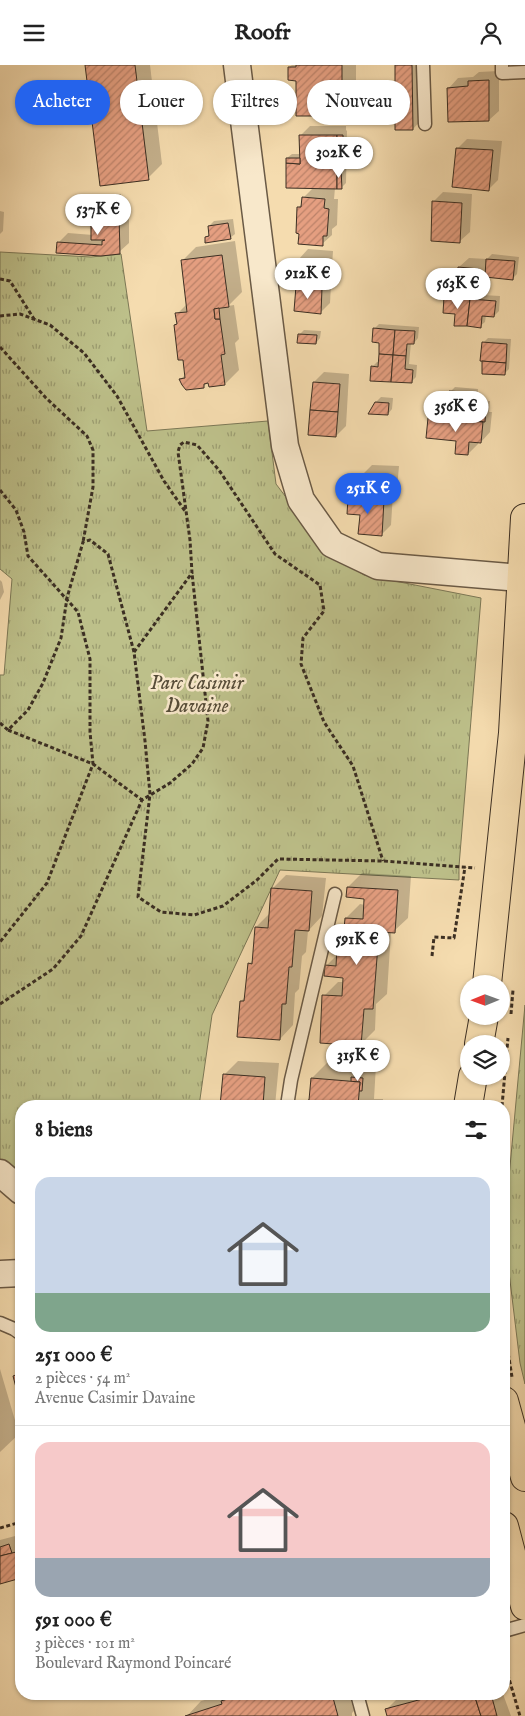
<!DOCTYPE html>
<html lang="fr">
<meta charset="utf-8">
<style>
:root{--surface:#fff;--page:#f2f2f2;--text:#222;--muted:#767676;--line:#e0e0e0;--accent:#2563eb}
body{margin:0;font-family:"IM FELL English",serif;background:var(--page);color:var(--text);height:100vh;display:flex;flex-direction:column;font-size:19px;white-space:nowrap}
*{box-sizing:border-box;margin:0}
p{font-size:16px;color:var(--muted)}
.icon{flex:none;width:28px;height:28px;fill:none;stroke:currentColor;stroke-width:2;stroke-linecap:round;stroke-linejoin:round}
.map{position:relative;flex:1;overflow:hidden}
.side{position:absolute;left:15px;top:1035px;width:495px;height:600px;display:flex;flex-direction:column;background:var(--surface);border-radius:20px;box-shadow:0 1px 4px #0004}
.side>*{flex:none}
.banner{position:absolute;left:15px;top:15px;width:495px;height:45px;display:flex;gap:10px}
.needle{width:32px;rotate:269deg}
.buttons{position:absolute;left:460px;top:910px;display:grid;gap:10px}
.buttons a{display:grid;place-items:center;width:50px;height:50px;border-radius:50%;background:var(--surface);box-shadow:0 1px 4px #0004;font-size:25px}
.price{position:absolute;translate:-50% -42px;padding:0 11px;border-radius:18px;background:#fff;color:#222;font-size:16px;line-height:32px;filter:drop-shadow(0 1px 2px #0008)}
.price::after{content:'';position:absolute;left:50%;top:30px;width:15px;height:11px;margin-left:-8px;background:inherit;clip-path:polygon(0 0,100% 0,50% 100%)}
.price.selected{background:var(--accent);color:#fff}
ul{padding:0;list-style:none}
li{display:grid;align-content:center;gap:10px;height:265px;padding:0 20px}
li+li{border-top:1px solid var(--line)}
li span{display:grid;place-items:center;height:155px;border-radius:15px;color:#555}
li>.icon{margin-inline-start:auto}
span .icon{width:90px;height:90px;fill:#fffc;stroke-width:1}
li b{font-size:21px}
h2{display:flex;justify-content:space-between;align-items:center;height:60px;padding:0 20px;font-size:21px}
.pill{padding:0 18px;border-radius:22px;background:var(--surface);box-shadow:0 1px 4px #0004;font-size:18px;line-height:45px}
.pill.selected{background:var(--accent);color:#fff}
header{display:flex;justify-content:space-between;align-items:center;height:65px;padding:0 20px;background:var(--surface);font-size:22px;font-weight:700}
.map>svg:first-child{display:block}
.park{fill:url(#park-tufts);stroke:#7c7856}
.shadow{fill:#0003}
.building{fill:url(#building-hatch);stroke:#3c2f23}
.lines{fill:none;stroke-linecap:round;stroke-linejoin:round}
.lane-casing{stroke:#6a5a46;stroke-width:15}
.street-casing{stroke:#6a5a46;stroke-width:29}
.primary-casing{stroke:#3c2f23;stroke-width:30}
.path{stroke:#3c2f23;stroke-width:3;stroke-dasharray:4 2.5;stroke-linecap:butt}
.lane{stroke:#f8e8cb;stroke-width:12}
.street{stroke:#f8e8cb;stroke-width:26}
.primary{stroke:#f5dcaf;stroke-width:28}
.labels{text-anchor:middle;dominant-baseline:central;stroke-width:5;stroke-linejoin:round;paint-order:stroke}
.park-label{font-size:20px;font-style:italic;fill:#564c38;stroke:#f8e8cb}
</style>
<header><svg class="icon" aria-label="menu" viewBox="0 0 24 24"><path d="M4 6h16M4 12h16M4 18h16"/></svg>Roofr<svg class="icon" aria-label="person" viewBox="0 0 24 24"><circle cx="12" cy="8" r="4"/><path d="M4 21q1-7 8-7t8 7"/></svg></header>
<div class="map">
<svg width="525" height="1651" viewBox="0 0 525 1651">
<defs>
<pattern id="park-tufts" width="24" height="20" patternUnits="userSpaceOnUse" patternTransform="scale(1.25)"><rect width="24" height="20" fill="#bdc08a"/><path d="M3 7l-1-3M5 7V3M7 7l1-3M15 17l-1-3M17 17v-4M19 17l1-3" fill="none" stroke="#9b9c70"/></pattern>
<pattern id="building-hatch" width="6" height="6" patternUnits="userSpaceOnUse" patternTransform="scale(1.25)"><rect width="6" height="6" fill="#e59f81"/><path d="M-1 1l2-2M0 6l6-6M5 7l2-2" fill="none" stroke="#bb8269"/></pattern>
</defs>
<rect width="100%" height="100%" fill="#f5dcaf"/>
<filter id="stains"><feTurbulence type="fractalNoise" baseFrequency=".004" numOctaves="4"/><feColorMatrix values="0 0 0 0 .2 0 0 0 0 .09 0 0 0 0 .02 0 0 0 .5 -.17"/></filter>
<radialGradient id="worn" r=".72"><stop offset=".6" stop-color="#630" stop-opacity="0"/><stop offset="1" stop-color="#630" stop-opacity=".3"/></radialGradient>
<g class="park">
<path d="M0,187L91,192L121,189L147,366L268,356L276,419L326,485L364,510L481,533L459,801V815L280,805L212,950L199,1041H21V1112L0,1095V610H4L12,514L0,504Z"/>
<path d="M525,940V1319L520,1298L504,1166Z"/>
</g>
<g class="shadow">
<path d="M87,0H150L162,99L148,113Z"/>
<path d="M292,0H356V24L351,28L352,36L338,50L297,15L289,2Z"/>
<path d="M396,0H422V54L413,64Z"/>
<path d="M499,6V46L489,55L449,23L458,13L473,12L479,7Z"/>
<path d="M310,61H346V66L347,65L346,118L341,123H335L334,134H338L337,160L332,164V170L322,179L299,142L303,138V133L314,122L287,93L292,89H301L300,71Z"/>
<path d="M467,74L502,76L498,115L488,125L457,84Z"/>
<path d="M443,127L472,129L470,167L460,176L433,137Z"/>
<path d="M112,129H121V141L129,140V178L119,187L58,178L68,168L93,170L92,151Z"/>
<path d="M0,146L4,147L3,166L0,169Z"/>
<path d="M233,154L235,169L230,173H206L210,168L209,161L214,156Z"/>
<path d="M235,176L242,227L228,241L234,240L239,274L235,278L239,305L225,319L209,316L204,321L181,314L186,309L175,260L178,258L177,249L188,238L182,196L196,182Z"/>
<path d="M308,184L333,186L330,238L320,248L295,245L299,194Z"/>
<path d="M492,189L519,192L517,209L512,214L489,211L488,223L482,230L500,231L499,246L494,251L486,250L485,257L480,261L457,248L446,232L450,228H455L456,215L458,213L459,202L469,193L487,194Z"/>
<path d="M379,259L419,262L418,273L414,278H411L409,299L417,300L416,312L411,317L372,302L377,297H379L380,277L375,263Z"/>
<path d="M304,265L321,266L320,273L316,278L299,270Z"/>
<path d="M488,273L511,274L509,304L504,309L483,278Z"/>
<path d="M324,307L349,309L346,361L336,371L314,317Z"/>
<path d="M455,322L478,324L477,335L490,336L489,347H492L490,367L481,377H478V379L468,389L458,374L429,353L437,346L438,338L442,333L450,334V327Z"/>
<path d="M381,332L393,333L392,344L388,349L376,337Z"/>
<path d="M372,400L399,401L397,424L393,428L391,460L382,469L361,449L349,433L359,424H362V410Z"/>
<path d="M0,515L2,517L4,527L0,535Z"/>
<path d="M362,808L411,811L408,853L394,866H391L387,929L376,939L375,965L361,979L324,931L338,917H344L345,912L326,901L338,889L339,864L346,858V853L360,839L365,840L366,832L348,822Z"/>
<path d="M286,810L326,813L322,851L308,866L306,887L302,891L299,924L295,928L293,960L280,974L241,936L246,931L249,899L254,894L256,862L270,848L272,824Z"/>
<path d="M238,996L279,998L275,1041H221L224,1010Z"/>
<path d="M329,996L376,1000L374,1034H383V1041H309L312,1013Z"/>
<path d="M0,1304L19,1369L0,1387Z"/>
<path d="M21,1304V1336L14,1311Z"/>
<path d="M19,1470L20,1474L21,1473V1512L0,1518V1475Z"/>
<path d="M227,1629H349L354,1646L352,1648V1651H187L201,1636Z"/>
<path d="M405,1629H503L511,1651H389L387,1644L401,1630Z"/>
</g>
<g class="building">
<path d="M85,0H135L149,115L100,121Z"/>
<path d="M296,0H342V39H338V51H296V16L288,15V2H296Z"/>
<path d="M395,0H412L413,65H395Z"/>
<path d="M489,15V56L448,57L447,23L468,21V16Z"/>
<path d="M299,70H337V124L286,123V98L300,99Z"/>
<path d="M337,70H343V83L337,84Z"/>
<path d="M456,83L493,85L489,126L452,122Z"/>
<path d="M286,93H300V99L286,98Z"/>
<path d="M337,104H341L342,124H337Z"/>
<path d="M302,132L325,134L324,143L329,144L327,171H323V181L298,179L299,169L296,168L297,142H301Z"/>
<path d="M432,136L462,138L460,178L431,176Z"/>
<path d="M112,138V150H119L120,189L101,191L56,188L57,177L102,180V176L105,175H91V150H102L101,139Z"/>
<path d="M228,158L231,174L205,178V172L209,171L208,161Z"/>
<path d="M222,190L229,242L214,244L215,254H220L225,289L221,290L225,320L209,322L208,318L204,319V323L186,325L182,320L179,314L185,313L183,295H178L174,260L177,259L175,248L187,247L181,195Z"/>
<path d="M297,194L324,196L322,223L296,221Z"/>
<path d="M486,194L515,196L513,215L485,212Z"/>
<path d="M458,202L479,204L478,216H480L479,234L453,232L455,214L457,215Z"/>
<path d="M296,221L322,223L321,249L294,246Z"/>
<path d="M444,232L470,234L467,261H454L455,249L443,248Z"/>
<path d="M470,234L496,236L494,252L482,251L481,263L467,261Z"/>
<path d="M219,243L220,254H215L214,244Z"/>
<path d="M373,263L395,265L393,290L379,289V278L372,277Z"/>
<path d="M395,265L415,266L414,279H407L406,291L393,290Z"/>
<path d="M298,269L317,270L316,279L297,278Z"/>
<path d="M482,277L507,279L506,298L480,296Z"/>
<path d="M379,289L393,290L391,317L370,316L371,301L378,302Z"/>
<path d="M393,290L406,291L405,304L413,305L412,318L391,317Z"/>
<path d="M482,296L506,298L505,310L482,309Z"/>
<path d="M313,317L340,319L338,347L310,345Z"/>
<path d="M449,326L463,327L461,355L435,353L436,337L449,338Z"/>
<path d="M463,327L474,329L473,339L486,341L485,357L461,355Z"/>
<path d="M375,337L389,338L388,350L368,349Z"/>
<path d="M310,345L338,347L336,372L308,370Z"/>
<path d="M428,353L483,357L481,378L469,377L468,390L455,389L456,376L426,373Z"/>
<path d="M361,409L390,410L388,435L360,433Z"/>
<path d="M348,433L384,435L382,471L358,469L360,450L347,449Z"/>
<path d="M347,822L398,825L395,868L379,867L373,944H364L361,981L320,978L322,930L342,931L343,913L324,911L325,900L336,901L338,864H344L345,853L363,854L364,834L346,832Z"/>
<path d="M271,823L312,826L309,866L295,865L292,902H289L286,939H282L280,975L237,972L240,936H244L248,898L252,899L255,862L268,863Z"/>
<path d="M223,1009L265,1012L263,1041H220Z"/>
<path d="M351,1012L363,1013L362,1026H359L360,1017H351Z"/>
<path d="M311,1013L360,1017L358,1041H307L308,1035H309Z"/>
<path d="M21,1308V1342L13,1311Z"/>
<path d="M9,1479L12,1488L0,1491V1482Z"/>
<path d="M16,1487L21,1513L0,1519V1491Z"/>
<path d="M239,1629H332L338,1651H185L222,1639L221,1636L240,1630Z"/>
<path d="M441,1629H474L481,1651H387L385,1644Z"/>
<path d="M474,1629H491L497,1651H481Z"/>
</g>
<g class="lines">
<g class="lane-casing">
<g id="lane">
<path d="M423,0L425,59"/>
<path d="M502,0V8L525,7"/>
<path d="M287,1041L291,1015L335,829"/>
<path d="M0,1258L14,1264L21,1269"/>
<path d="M504,1566L525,1560"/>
<path d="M357,1629L363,1651"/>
</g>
</g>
<g class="street-casing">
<g id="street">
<path d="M237,0L285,381L301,435L332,479L378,501L520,513"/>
<path d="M0,1108L21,1126"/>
<path d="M0,1209L21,1208"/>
</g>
</g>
<g class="primary-casing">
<g id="primary">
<path d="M487,919L513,668L525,453"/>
<path d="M479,979L484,951"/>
<path d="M468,1041L473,1011"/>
<path d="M504,1336L525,1412"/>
<path d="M504,1461L525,1541"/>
</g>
</g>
<g class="path">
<path d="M0,214L10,216L34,254"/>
<path d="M0,251L20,249L50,260L84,288L117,331L164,416L185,446"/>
<path d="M0,282L46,333L87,371L93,385V422L83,477"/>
<path d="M0,425L16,445L24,467L28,491L78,547L90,594V667L93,699L47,818L0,877"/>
<path d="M134,587L192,508L190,475L178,387L180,380L184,377L197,380L219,405L275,489L320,520L324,546L303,573L301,599L324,657L353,701L383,796"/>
<path d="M0,658L8,665L28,645L43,618L61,573L67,533L83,477L90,475L108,489L134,587L145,676L150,729L138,832L161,847L194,850L223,841L257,815L278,794L383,796L475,803"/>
<path d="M8,665L93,699L142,735"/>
<path d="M432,891L434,872L454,873L465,802"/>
<path d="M0,939L53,904L81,871L142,735L170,718L192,699L203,683L208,656L192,508"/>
<path d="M511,949L513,925"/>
<path d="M502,1041L508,973"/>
<path d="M504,1263L512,1312"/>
<path d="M0,1463L21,1457"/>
<path d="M504,1604L507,1607L520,1651"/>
</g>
<use href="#lane" class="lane"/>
<use href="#street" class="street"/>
<use href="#primary" class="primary"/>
</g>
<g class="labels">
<g class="park-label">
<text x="197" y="618">Parc Casimir<tspan x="197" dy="23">Davaine</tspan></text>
</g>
</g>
<rect width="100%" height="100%" filter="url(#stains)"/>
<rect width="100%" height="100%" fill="url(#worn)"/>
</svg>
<div class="buttons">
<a><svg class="needle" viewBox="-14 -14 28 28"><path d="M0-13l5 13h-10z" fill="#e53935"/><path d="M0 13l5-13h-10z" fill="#767676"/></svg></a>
<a><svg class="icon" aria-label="layers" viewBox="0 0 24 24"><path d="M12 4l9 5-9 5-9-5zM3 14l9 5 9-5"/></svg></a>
</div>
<b class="price" style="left:339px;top:114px">302K €</b>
<b class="price" style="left:98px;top:171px">537K €</b>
<b class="price" style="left:308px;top:235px">912K €</b>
<b class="price" style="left:458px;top:245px">563K €</b>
<b class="price" style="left:456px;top:368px">356K €</b>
<b class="price selected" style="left:368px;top:450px">251K €</b>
<b class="price" style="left:357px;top:901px">591K €</b>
<b class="price" style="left:358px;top:1017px">315K €</b>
<div class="banner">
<a class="pill selected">Acheter</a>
<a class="pill">Louer</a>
<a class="pill">Filtres</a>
<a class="pill">Nouveau</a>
</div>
<section class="side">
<h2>8 biens<svg class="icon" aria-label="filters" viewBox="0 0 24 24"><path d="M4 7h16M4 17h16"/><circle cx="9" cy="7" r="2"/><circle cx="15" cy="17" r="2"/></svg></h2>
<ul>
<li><span style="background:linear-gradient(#c9d6e8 75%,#7fa58c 0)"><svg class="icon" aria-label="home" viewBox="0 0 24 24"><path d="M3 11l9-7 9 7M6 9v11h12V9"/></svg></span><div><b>251 000 €</b><p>2 pièces · 54 m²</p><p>Avenue Casimir Davaine</p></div></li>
<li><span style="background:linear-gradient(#f6c9c9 75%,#9aa5b1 0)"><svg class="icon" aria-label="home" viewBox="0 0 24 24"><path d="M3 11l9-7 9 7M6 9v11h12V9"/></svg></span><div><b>591 000 €</b><p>3 pièces · 101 m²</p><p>Boulevard Raymond Poincaré</p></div></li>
</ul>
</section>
</div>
